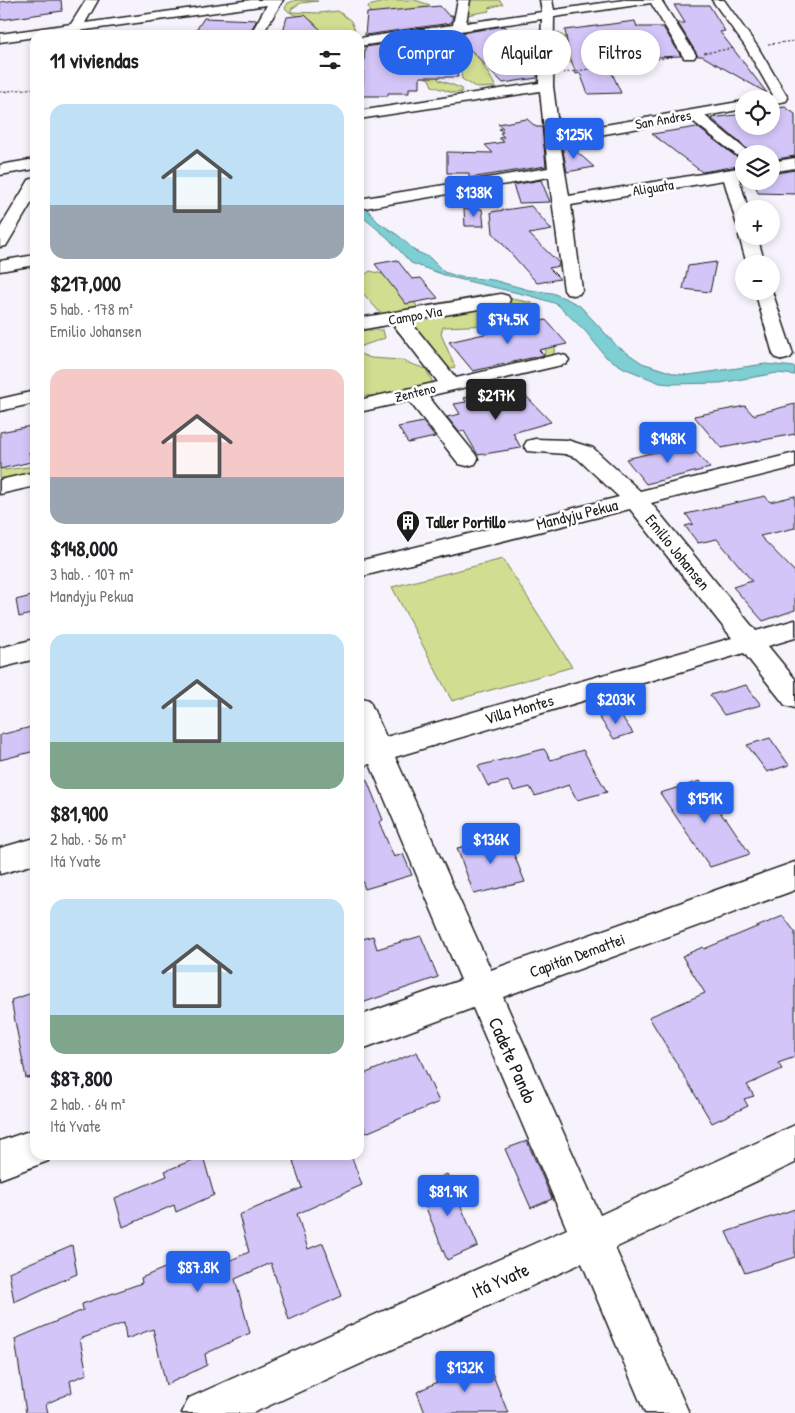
<!DOCTYPE html>
<html lang="es">
<meta charset="utf-8">
<style>
:root{--surface:#fff;--page:#f6f6f6;--text:#202124;--muted:#757577;--accent:#2563eb}
body{margin:0;font-family:"Patrick Hand",sans-serif;background:var(--page);color:var(--text);height:100vh;display:flex;flex-direction:column;font-size:19px;white-space:nowrap}
*{box-sizing:border-box;margin:0}
p{font-size:16px;color:var(--muted)}
.icon{flex:none;width:28px;height:28px;fill:none;stroke:currentColor;stroke-width:2;stroke-linecap:round;stroke-linejoin:round}
.map{position:relative;flex:1;overflow:hidden}
.drawer{position:absolute;left:30px;top:30px;width:334px;height:1130px;display:flex;flex-direction:column;background:var(--surface);border-radius:15px;box-shadow:0 2px 8px #0003}
.drawer>*{flex:none}
.banner{position:absolute;left:379px;top:30px;width:341px;height:45px;display:flex;gap:10px}
.buttons{position:absolute;left:735px;top:90px;display:grid;gap:10px}
.buttons a{display:grid;place-items:center;width:45px;height:45px;border-radius:50%;background:var(--surface);box-shadow:0 2px 8px #0003;font-size:25px}
.price{position:absolute;translate:-50% -42px;padding:0 11px;border-radius:5px;background:var(--accent);color:#fff;font-size:16px;line-height:32px;filter:drop-shadow(0 1px 2px #0008)}
.price::after{content:'';position:absolute;left:50%;top:30px;width:15px;height:11px;margin-left:-8px;background:inherit;clip-path:polygon(0 0,100% 0,50% 100%)}
.price.selected{background:#222;color:#fff}
ul{padding:0;list-style:none}
li{display:grid;align-content:center;gap:10px;height:265px;padding:0 20px}
li span{display:grid;place-items:center;height:155px;border-radius:15px;color:#555}
li>.icon{margin-inline-start:auto}
span .icon{width:90px;height:90px;fill:#fffc;stroke-width:1}
li b{font-size:21px}
h2{display:flex;justify-content:space-between;align-items:center;height:60px;padding:0 20px;font-size:21px}
.pill{padding:0 18px;border-radius:22px;background:var(--surface);box-shadow:0 2px 8px #0003;font-size:18px;line-height:45px}
.pill.selected{background:var(--accent);color:#fff}
.map>svg:first-child{display:block}
.green{fill:#d1dd90;stroke:#767c56}
.water{fill:#7dcfd4;stroke:#56878a}
.building{fill:#d3c5f7;stroke:#1c1c1c}
.lines{fill:none;stroke-linecap:round;stroke-linejoin:round}
.minor-casing{stroke:#1c1c1c;stroke-width:3}
.path{stroke:#1c1c1c;stroke-width:1;stroke-dasharray:2.5 2;stroke-linecap:butt}
.minor{fill:#fff;fill-rule:evenodd}
.labels{text-anchor:middle;dominant-baseline:central;stroke-width:5;stroke-linejoin:round;paint-order:stroke}
.far-street-label{font-size:14px;fill:#1c1c1c;stroke:#fff}
.street-label{font-size:16px;fill:#1c1c1c;stroke:#fff}
.poi-label{font-size:16px;font-weight:bold;fill:#1c1c1c;stroke:#fff;text-anchor:start}
.near-street-label{font-size:19px;fill:#1c1c1c;stroke:#fff}
</style>
<div class="map">
<svg width="795" height="1413" viewBox="0 0 795 1413">
<rect width="100%" height="100%" fill="#f6f3fd"/>
<filter id="ink" filterUnits="userSpaceOnUse"><feTurbulence type="fractalNoise" baseFrequency=".02" numOctaves="2"/><feDisplacementMap in="SourceGraphic" scale="10" xChannelSelector="R" yChannelSelector="G"/><feConvolveMatrix kernelMatrix="1 2 1 2 8 2 1 2 1" color-interpolation-filters="sRGB"/></filter>
<g filter="url(#ink)">
<g class="green">
<path d="M296,0L318,1L301,3L291,9V12L319,13L338,11L351,21L356,33C347,36 328,39 321,31C317,27 315,22 310,20C300,15 293,17 285,8L288,3Z"/>
<path d="M393,0H415L430,5L427,8L371,17L368,6Z"/>
<path d="M458,0H499L503,4L489,8V11L467,15L466,18L472,21H487L509,17L512,19L465,24Z"/>
<path d="M459,28L474,30L497,36L524,30L544,31L538,36L511,40L485,53L482,63L496,87L477,88L462,79L460,67L435,68L439,80L461,88L462,92L453,93L432,86L429,79L422,76L412,46L415,40L423,37L431,38L448,57L461,52L460,48L448,43H465L470,35L454,32Z"/>
<path d="M557,32L566,38L568,44L559,50L562,54H590C574,64 571,64 554,58V35Z"/>
<path d="M370,271L404,279L417,307L490,294L532,303V330L520,343L535,357L544,355L548,340L555,347L552,363C536,368 518,365 503,358L526,328L517,315L505,313L492,325L443,327L441,334L455,367L434,373L359,289V279Z"/>
<path d="M359,330H383L385,338L359,347Z"/>
<path d="M359,352L360,354L371,358L400,360L426,369L434,385L430,395L359,396Z"/>
<path d="M0,462L5,470L35,466V474L0,480Z"/>
<path d="M503,559L572,667L452,701L392,587Z"/>
</g>
<path class="water" d="M366,208L378,222L399,236L415,251L429,257L444,272L460,277L493,280L529,290L552,293L567,299L580,306L617,346L642,363L676,374L689,375L765,364L795,367V375L777,373L720,383L671,384L660,383L624,368L606,357L586,332L557,304L535,297L450,277L411,263L388,238L359,214V210Z"/>
<g class="building">
<path d="M17,0H61L62,11L0,20V2Z"/>
<path d="M674,5H709L725,31L720,32L767,93L702,56H698L678,23H685Z"/>
<path d="M440,6L449,16L453,15L451,23L365,35L367,13Z"/>
<path d="M305,15L326,35H282L287,17Z"/>
<path d="M204,18L257,20L248,35H193Z"/>
<path d="M635,21L637,27H663L681,56L612,59L616,63L608,64L621,93L588,94L580,73L576,74L569,54L565,30Z"/>
<path d="M504,26L538,54L537,78L503,83L455,34Z"/>
<path d="M453,34L458,77H420V88H409V93H388V96H362L365,47Z"/>
<path d="M785,107L795,114V156L771,160V154H753L711,118L744,114V126H771V109Z"/>
<path d="M527,119L536,127H542L546,166L469,178V173H447V152L493,153L485,145L504,142L499,138L504,137L500,133L503,132L499,129L503,128L498,124Z"/>
<path d="M697,127L738,158L744,161V165L702,172L652,134Z"/>
<path d="M568,144L594,167L567,172L562,145Z"/>
<path d="M795,170V194L758,193L754,181H771V174Z"/>
<path d="M541,180L550,202L519,203L513,185Z"/>
<path d="M531,206L552,230L529,234L559,263V266L549,268L560,279L537,283L493,233L491,212Z"/>
<path d="M464,209H482L484,226H465Z"/>
<path d="M397,260L412,279L421,278L438,298L406,304L375,264Z"/>
<path d="M716,262L710,292L683,289L688,266Z"/>
<path d="M546,320L567,344L539,350L544,355L500,365L473,371L449,342Z"/>
<path d="M505,390L512,400L526,396L551,422L513,433L521,448L478,455L464,431L459,432L447,417L460,414L454,404L466,402L464,398Z"/>
<path d="M795,404V434L721,448L694,416L745,406L753,415Z"/>
<path d="M423,422L435,437L408,443L398,427Z"/>
<path d="M31,426L35,451L29,452L31,462L0,469V432Z"/>
<path d="M689,444L710,468L646,484L626,459Z"/>
<path d="M765,496L770,502L795,496V528L760,536L795,572V610L763,621L733,587L752,581L717,539L698,543L685,526L693,524L686,514Z"/>
<path d="M35,595V613L19,617L16,600Z"/>
<path d="M746,685L761,705L724,715L710,695Z"/>
<path d="M618,711L633,733L614,739L599,717Z"/>
<path d="M35,726V751L0,760V735Z"/>
<path d="M770,738L789,765L767,772L747,745Z"/>
<path d="M544,749L551,760L583,750L607,792L577,800L569,785L535,796L530,787L514,791L508,781L488,786L478,766Z"/>
<path d="M362,768L383,820L379,822L394,857L403,854L412,875L365,889L359,872V769Z"/>
<path d="M700,781L724,818H726L750,854L710,867L660,793Z"/>
<path d="M507,837L525,882L474,894L457,848Z"/>
<path d="M783,916L795,932V1057L778,1063L782,1069L747,1085L754,1096L744,1099L748,1106L712,1123L649,1017L705,993L682,956L703,947L704,949Z"/>
<path d="M373,936L377,949L421,936L438,977L359,1004V940Z"/>
<path d="M35,992V1077L26,1078L11,1000Z"/>
<path d="M417,1052L439,1102L366,1133L359,1113V1076Z"/>
<path d="M527,1141L552,1199L531,1208L505,1149Z"/>
<path d="M308,1155H351L362,1185L297,1214L308,1249L323,1243L342,1296L289,1320L271,1263L235,1279L250,1333L205,1354L207,1365L166,1385L153,1329L126,1339L124,1323L80,1339L87,1374L70,1381L72,1392L46,1404L48,1413H26L15,1339L83,1310L82,1304L142,1283L141,1278L181,1261L186,1280L249,1252L239,1215L302,1188L293,1161Z"/>
<path d="M203,1156L214,1195L176,1212L174,1205L123,1227L115,1198L167,1176L165,1171Z"/>
<path d="M447,1174L478,1246L447,1260L418,1188Z"/>
<path d="M795,1209V1257L745,1273L726,1232Z"/>
<path d="M72,1245L77,1274L14,1302L9,1272Z"/>
<path d="M486,1358L508,1413H425L417,1392Z"/>
</g>
<g class="lines">
<g class="minor-casing">
<g id="minor">
<path d="M86,0H98L85,23L251,0H283L262,35H250L267,5L49,35H35V37L0,42V34L71,24Z"/>
<path d="M458,0H470L466,23L542,12L540,0H552L554,10L624,0H661L696,55L694,58H684L651,3L554,17L553,86L559,133L744,101V109L705,116L751,154H744V159L739,157L690,119L560,142L569,196L744,167V177L739,178L748,209H744V227L738,226L736,222L724,180L571,205L582,290L579,294L573,295L567,294L564,290L549,177L359,209V199L548,168L540,91L359,119V111L539,83L542,19L359,46V38L453,25Z"/>
<path d="M712,0H724L757,46L788,98L786,101L771,104V99H765L773,95L745,46Z"/>
<path d="M795,158V168L771,172V162Z"/>
<path d="M35,159V169L0,175V165Z"/>
<path d="M35,178V197L6,246L0,247V228L29,180Z"/>
<path d="M742,232H744V236H757L765,264H747L739,236Z"/>
<path d="M35,255V265L0,271V261Z"/>
<path d="M771,288L793,354L790,358L783,360L776,358L773,354L755,291H771Z"/>
<path d="M501,294L508,296L510,300L508,304L410,321L456,378L559,354L566,356L569,360L566,364L428,396L475,454L478,459L475,464L467,466L459,464L409,401L359,412V400L438,382L393,324L359,330V318Z"/>
<path d="M35,391V403L0,411V399Z"/>
<path d="M535,439L567,440L593,448L640,491L795,453V467L651,503L756,631L795,620V638L768,646L795,679V708L785,705L744,653L395,757L491,970L795,862V890L503,997L600,1215L795,1125V1163L615,1248L689,1413H645L582,1263L253,1413H182L189,1398L567,1229L473,1008L359,1050V1016L461,980L370,764L359,767V745L361,744L359,739V697L369,700L386,737L732,638L630,509L359,577V561L619,497L577,458L565,454L527,451L524,446L527,441Z"/>
<path d="M35,472V486L0,494V480Z"/>
<path d="M35,639V659L0,668V648Z"/>
<path d="M35,838V864L0,874V848Z"/>
<path d="M35,1129V1155H51L48,1161L0,1179V1141Z"/>
</g>
</g>
<g class="path">
<path d="M768,44L795,41"/>
<path d="M704,53L735,48"/>
<path d="M563,73L671,57"/>
<path d="M0,92L35,88"/>
</g>
<use href="#minor" class="minor"/>
</g>
</g>
<defs>
<g id="building-pin" transform="scale(1.25)"><path d="M0 17L-7.5 6A9.5 9.5 0 1 1 7.5 6Z" fill="#1c1c1c" stroke="#fff"/><path d="M-4-6H4V6H1V3H-1V6H-4ZM-2.5-4.3h1.7v1.8h-1.7ZM.8-4.3h1.7v1.8H.8ZM-2.5-1h1.7V.8h-1.7ZM.8-1h1.7V.8H.8Z" fill="#fff"/></g>
</defs>
<g fill-rule="evenodd">
<use href="#building-pin" x="408" y="522"/>
</g>
<g class="labels">
<g class="far-street-label">
<text transform="translate(663 119) rotate(-10)">San Andres</text>
<text transform="translate(653 187) rotate(-9)">Aliguata</text>
<text transform="translate(415 315) rotate(-10)">Campo Via</text>
<text transform="translate(415 392) rotate(-14)">Zenteno</text>
</g>
<g class="street-label">
<text transform="translate(577 514) rotate(-14)">Mandyju Pekua</text>
<text transform="translate(678 552) rotate(51)">Emilio Johansen</text>
<text transform="translate(519 709) rotate(-16)">Villa Montes</text>
<text transform="translate(577 955) rotate(-20)">Capitán Demattei</text>
</g>
<g class="poi-label">
<text x="426" y="522">Taller Portillo</text>
</g>
<g class="near-street-label">
<text transform="translate(513 1060) rotate(66)">Cadete Pando</text>
<text transform="translate(500 1280) rotate(-24)">Itá Yvate</text>
</g>
</g>
</svg>
<div class="buttons">
<a><svg class="icon" aria-label="locate" viewBox="0 0 24 24"><circle cx="12" cy="12" r="6"/><path d="M12 2v4M12 18v4M2 12h4M18 12h4"/></svg></a>
<a><svg class="icon" aria-label="layers" viewBox="0 0 24 24"><path d="M12 4l9 5-9 5-9-5zM3 14l9 5 9-5"/></svg></a>
<a>+</a>
<a>−</a>
</div>
<b class="price" style="left:574px;top:160px">$125K</b>
<b class="price" style="left:474px;top:218px">$138K</b>
<b class="price" style="left:508px;top:345px">$74.5K</b>
<b class="price selected" style="left:496px;top:421px">$217K</b>
<b class="price" style="left:668px;top:464px">$148K</b>
<b class="price" style="left:616px;top:725px">$203K</b>
<b class="price" style="left:705px;top:824px">$151K</b>
<b class="price" style="left:491px;top:865px">$136K</b>
<b class="price" style="left:448px;top:1217px">$81.9K</b>
<b class="price" style="left:198px;top:1293px">$87.8K</b>
<b class="price" style="left:465px;top:1393px">$132K</b>
<div class="banner">
<a class="pill selected">Comprar</a>
<a class="pill">Alquilar</a>
<a class="pill">Filtros</a>
</div>
<section class="drawer">
<h2>11 viviendas<svg class="icon" aria-label="filters" viewBox="0 0 24 24"><path d="M4 7h16M4 17h16"/><circle cx="9" cy="7" r="2"/><circle cx="15" cy="17" r="2"/></svg></h2>
<ul>
<li><span style="background:linear-gradient(#bfe0f5 65%,#9aa5b1 0)"><svg class="icon" aria-label="home" viewBox="0 0 24 24"><path d="M3 11l9-7 9 7M6 9v11h12V9"/></svg></span><div><b>$217,000</b><p>5 hab. · 178 m²</p><p>Emilio Johansen</p></div></li>
<li><span style="background:linear-gradient(#f6c9c9 70%,#9aa5b1 0)"><svg class="icon" aria-label="home" viewBox="0 0 24 24"><path d="M3 11l9-7 9 7M6 9v11h12V9"/></svg></span><div><b>$148,000</b><p>3 hab. · 107 m²</p><p>Mandyju Pekua</p></div></li>
<li><span style="background:linear-gradient(#bfe0f5 70%,#7fa58c 0)"><svg class="icon" aria-label="home" viewBox="0 0 24 24"><path d="M3 11l9-7 9 7M6 9v11h12V9"/></svg></span><div><b>$81,900</b><p>2 hab. · 56 m²</p><p>Itá Yvate</p></div></li>
<li><span style="background:linear-gradient(#bfe0f5 75%,#7fa58c 0)"><svg class="icon" aria-label="home" viewBox="0 0 24 24"><path d="M3 11l9-7 9 7M6 9v11h12V9"/></svg></span><div><b>$87,800</b><p>2 hab. · 64 m²</p><p>Itá Yvate</p></div></li>
</ul>
</section>
</div>
